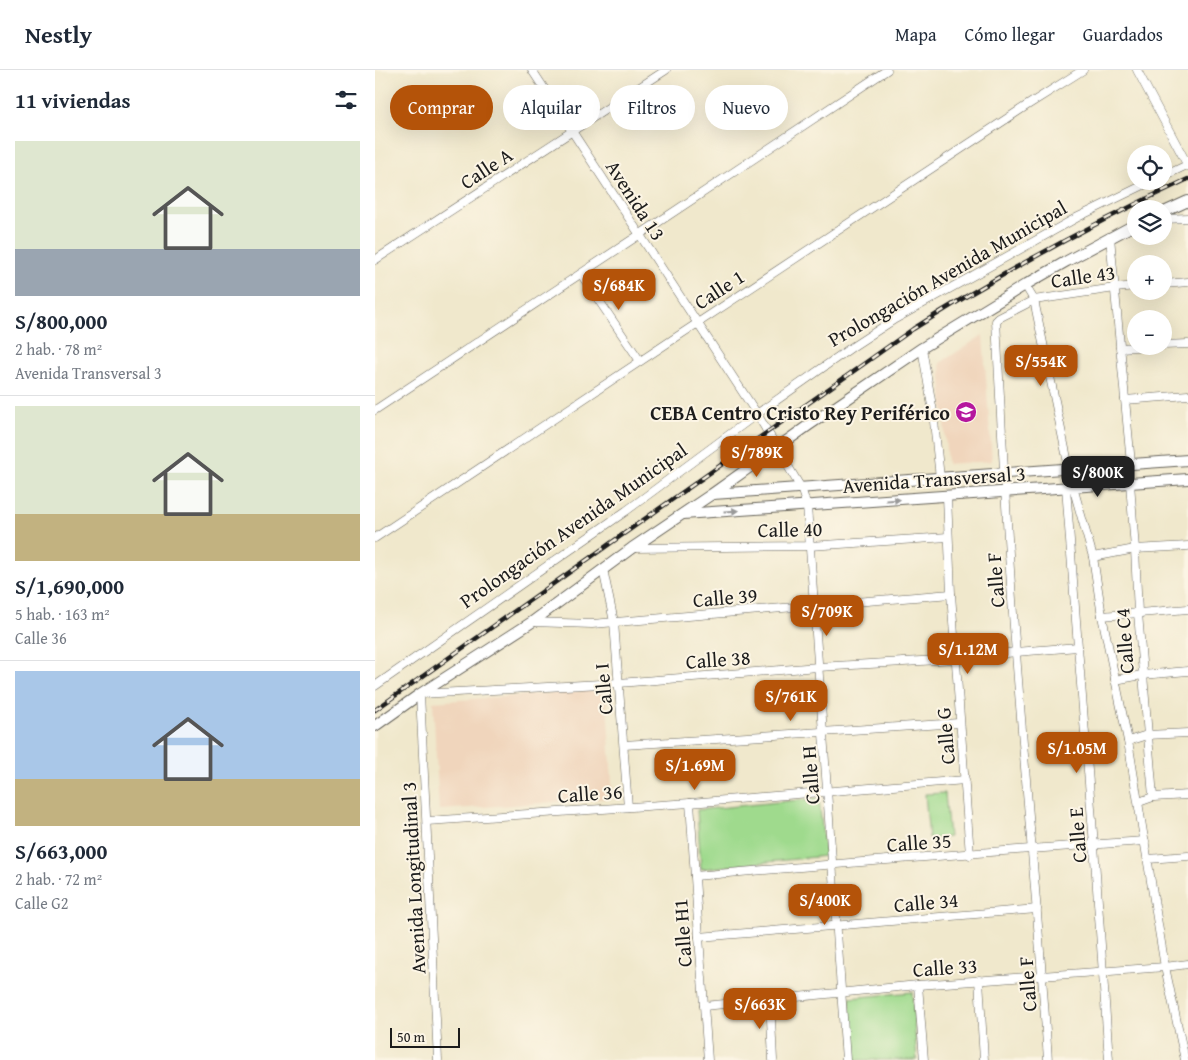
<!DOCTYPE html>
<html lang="es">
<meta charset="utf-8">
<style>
:root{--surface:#fff;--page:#f2f2f3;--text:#1f2937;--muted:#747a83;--line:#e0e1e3;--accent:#b45309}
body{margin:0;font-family:"Gentium Book Plus",serif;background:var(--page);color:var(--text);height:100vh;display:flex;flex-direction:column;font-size:19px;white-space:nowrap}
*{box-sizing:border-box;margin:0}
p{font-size:16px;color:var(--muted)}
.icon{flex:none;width:28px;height:28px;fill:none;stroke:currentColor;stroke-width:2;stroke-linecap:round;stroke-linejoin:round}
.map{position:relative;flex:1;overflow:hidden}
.drawer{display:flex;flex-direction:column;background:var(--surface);width:375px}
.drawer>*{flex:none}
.hud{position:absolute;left:15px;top:15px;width:475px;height:45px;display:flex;gap:10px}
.controls{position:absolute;left:752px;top:75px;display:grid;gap:10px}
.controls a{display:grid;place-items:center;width:45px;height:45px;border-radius:50%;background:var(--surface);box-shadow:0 5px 20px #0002;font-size:25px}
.scale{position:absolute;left:15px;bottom:12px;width:70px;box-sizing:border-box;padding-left:5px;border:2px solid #1c1c1c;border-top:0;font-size:14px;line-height:18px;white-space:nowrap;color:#1c1c1c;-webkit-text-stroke:4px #fcf5e5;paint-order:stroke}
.price{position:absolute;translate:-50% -42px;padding:0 11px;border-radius:10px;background:var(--accent);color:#fff;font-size:16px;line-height:32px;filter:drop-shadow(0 1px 2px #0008)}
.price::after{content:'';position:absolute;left:50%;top:30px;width:15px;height:11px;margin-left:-8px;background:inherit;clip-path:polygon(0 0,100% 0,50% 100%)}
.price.active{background:#222;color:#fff}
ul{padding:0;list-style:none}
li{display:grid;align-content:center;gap:10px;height:265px;padding:0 15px}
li+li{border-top:1px solid var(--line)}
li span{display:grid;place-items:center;height:155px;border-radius:0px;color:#555}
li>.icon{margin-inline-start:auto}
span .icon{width:90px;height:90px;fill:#fffc;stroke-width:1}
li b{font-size:21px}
h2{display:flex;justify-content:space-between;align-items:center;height:60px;padding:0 15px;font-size:21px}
.pill{padding:0 18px;border-radius:22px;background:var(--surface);box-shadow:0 5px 20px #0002;font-size:18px;line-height:45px}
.pill.active{background:var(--accent);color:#fff}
header{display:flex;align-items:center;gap:30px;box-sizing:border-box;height:70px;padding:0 25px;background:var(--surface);border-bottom:1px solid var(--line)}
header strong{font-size:24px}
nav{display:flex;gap:28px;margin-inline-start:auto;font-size:18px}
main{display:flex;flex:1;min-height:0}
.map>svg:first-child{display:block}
.built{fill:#f0d5bc}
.green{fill:#9fda8d;stroke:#5e7b54}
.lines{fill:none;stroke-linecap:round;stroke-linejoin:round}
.street-casing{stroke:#66635a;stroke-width:9}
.secondary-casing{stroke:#66635a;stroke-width:12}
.street{stroke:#fff;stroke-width:8}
.secondary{stroke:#fff;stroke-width:10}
.rail-casing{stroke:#1c1c1c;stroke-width:4.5}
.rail{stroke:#fcf5e5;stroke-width:2.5;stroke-dasharray:8;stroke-linecap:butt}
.oneway{fill:#999}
.labels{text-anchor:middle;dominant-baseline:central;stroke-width:4;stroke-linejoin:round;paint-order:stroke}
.street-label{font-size:20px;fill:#1c1c1c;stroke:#fcf5e5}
.poi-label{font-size:20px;font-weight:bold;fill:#1c1c1c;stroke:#fcf5e5;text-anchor:end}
</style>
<header>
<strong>Nestly</strong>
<nav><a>Mapa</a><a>Cómo llegar</a><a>Guardados</a></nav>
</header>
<main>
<section class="drawer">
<h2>11 viviendas<svg class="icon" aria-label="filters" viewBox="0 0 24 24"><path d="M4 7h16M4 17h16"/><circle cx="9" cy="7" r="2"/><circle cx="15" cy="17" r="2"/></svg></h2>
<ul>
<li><span style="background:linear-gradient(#dfe7d0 70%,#9aa5b1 0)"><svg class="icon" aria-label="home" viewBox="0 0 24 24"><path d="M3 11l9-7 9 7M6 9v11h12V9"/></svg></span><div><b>S/800,000</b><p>2 hab. · 78 m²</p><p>Avenida Transversal 3</p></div></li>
<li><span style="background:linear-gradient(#dfe7d0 70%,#c2b280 0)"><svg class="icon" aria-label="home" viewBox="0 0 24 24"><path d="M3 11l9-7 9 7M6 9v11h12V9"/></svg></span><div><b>S/1,690,000</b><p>5 hab. · 163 m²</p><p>Calle 36</p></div></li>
<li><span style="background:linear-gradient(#a9c7e8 70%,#c2b280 0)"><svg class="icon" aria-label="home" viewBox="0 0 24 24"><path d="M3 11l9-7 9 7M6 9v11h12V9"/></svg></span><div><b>S/663,000</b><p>2 hab. · 72 m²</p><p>Calle G2</p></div></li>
</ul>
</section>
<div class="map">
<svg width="813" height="990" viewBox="0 0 813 990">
<rect width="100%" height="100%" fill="#fcf5e5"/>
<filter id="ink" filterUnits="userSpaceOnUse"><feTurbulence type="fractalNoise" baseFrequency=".02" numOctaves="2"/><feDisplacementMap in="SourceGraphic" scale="10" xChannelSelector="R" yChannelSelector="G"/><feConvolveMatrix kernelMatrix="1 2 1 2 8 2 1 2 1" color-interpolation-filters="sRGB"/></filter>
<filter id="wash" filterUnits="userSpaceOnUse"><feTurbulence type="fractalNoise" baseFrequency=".0096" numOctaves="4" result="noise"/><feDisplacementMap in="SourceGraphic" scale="20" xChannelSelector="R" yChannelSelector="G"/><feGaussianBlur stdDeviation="1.12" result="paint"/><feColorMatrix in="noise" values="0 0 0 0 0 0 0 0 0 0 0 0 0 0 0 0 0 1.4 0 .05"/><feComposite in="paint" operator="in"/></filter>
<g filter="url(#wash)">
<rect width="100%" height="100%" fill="#f0e8cc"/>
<g class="built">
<path d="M608,265L617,391L572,394L565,293Z"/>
<path d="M231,619L238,728L64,740L58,632Z"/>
</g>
<g class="green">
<path d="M570,723L574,767L554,769L550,724Z"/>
<path d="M444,728L450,786L326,799L322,740Z"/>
<path d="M537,922L542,990H478L475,928Z"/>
</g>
</g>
<g filter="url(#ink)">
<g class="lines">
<g class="street-casing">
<g id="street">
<path d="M157,0L382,344L426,418L432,436L471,990"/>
<path d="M762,0L813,96"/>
<path d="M789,106L812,95"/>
<path d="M789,149L813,148"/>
<path d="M735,167L756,394"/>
<path d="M0,190L291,0"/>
<path d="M206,204L265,291"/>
<path d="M789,214L813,212"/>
<path d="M650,215L659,230L698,417L718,487L727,546L753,671L790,897L810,990"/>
<path d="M789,275L813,274"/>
<path d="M547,278L558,342L565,408"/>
<path d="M745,278L776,276"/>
<path d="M750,330L813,325"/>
<path d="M0,340L264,165L512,0"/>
<path d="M755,413L760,479L763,543L778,727"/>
<path d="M691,417L703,577L719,775L734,990"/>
<path d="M572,426L576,524L595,785"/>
<path d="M0,468L303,266L651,36L708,0"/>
<path d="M258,478L434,476L573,467"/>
<path d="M718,487L760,479L813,476"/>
<path d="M228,499L239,552L253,737"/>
<path d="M727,546L813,539"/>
<path d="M157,552L217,554L576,524"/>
<path d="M740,610L767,605L813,601"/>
<path d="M0,616L251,441L382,344L477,277L520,249L703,147L777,111"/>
<path d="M753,671L772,665L813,663"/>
<path d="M249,675L584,653"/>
<path d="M764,732L778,727L813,725"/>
<path d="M315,733L324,867L333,990"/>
<path d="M52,751L315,733L590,710"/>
<path d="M773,789L813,786"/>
<path d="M320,806C470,793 620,781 770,771"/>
<path d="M324,867L662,839"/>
<path d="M604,910L609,990"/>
<path d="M543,915L549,990"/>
<path d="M395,929L398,990"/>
<path d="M329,936L543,915L790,897L813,894"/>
<path d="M63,990L45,624L244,613L443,597L580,589L641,582L703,577"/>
<path d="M673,990C664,854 651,719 641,583C632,473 627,362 621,251L624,248L659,230L740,218L761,216"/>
</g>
</g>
<g class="secondary-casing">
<g id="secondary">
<path d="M789,142L813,131"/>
<path d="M338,424L813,390"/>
<path d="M308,444L813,409"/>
<path d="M0,656L45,624L157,552L257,478L337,424L434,355L547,278L650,215L692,191L761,154"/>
</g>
</g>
<use href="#street" class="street"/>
<use href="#secondary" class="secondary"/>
<g class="rail-casing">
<path id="rail" d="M0,640L538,259C627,203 718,153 813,109"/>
</g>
<use href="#rail" class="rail"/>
</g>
<defs><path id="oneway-solid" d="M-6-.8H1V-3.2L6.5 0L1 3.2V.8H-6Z" transform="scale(1.25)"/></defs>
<g class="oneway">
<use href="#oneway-solid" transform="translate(518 430) rotate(-4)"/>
<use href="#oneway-solid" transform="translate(356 441) rotate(-4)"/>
</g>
</g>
<defs>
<g id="school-disc" transform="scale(1.125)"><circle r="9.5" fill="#b5179e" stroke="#fcf5e5"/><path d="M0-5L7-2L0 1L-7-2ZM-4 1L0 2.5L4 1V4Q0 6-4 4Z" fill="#fff"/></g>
</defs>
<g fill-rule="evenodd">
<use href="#school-disc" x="591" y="342"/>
</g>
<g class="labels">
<g class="street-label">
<text transform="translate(111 98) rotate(-33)">Calle A</text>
<text transform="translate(261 130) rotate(57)">Avenida 13</text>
<text transform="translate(572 203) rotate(-30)">Prolongación Avenida Municipal</text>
<text transform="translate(708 206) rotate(-8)">Calle 43</text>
<text transform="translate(344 219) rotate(-33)">Calle 1</text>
<text transform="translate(559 409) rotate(-4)">Avenida Transversal 3</text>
<text transform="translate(198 455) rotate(-35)">Prolongación Avenida Municipal</text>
<text transform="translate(415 459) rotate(-1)">Calle 40</text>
<text transform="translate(620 510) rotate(-94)">Calle F</text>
<text transform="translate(350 527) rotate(-5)">Calle 39</text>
<text transform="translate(749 571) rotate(-94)">Calle C4</text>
<text transform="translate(343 589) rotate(-4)">Calle 38</text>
<text transform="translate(228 619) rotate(-95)">Calle I</text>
<text transform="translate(570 666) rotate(-95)">Calle G</text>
<text transform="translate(435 705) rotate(-94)">Calle H</text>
<text transform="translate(215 723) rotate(-4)">Calle 36</text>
<text transform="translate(702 765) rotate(-94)">Calle E</text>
<text transform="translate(544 772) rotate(-4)">Calle 35</text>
<text transform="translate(38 808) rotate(-93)">Avenida Longitudinal 3</text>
<text transform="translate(551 832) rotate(-5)">Calle 34</text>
<text transform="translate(307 863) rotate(-94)">Calle H1</text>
<text transform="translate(570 897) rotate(-4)">Calle 33</text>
<text transform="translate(652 914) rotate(-94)">Calle F</text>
</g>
<g class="poi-label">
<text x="575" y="342">CEBA Centro Cristo Rey Periférico</text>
</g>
</g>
</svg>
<div class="controls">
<a><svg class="icon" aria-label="locate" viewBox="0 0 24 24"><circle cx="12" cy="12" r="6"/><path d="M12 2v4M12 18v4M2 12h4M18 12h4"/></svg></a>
<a><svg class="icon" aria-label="layers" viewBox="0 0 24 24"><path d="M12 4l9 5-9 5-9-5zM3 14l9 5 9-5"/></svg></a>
<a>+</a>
<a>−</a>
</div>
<div class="scale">50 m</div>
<b class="price" style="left:244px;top:241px">S/684K</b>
<b class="price" style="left:666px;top:317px">S/554K</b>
<b class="price" style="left:382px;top:408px">S/789K</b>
<b class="price active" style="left:723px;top:428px">S/800K</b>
<b class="price" style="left:452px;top:567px">S/709K</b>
<b class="price" style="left:593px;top:605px">S/1.12M</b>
<b class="price" style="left:416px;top:652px">S/761K</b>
<b class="price" style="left:702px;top:704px">S/1.05M</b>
<b class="price" style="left:320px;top:721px">S/1.69M</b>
<b class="price" style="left:450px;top:856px">S/400K</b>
<b class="price" style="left:385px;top:960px">S/663K</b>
<div class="hud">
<a class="pill active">Comprar</a>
<a class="pill">Alquilar</a>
<a class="pill">Filtros</a>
<a class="pill">Nuevo</a>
</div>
</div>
</main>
